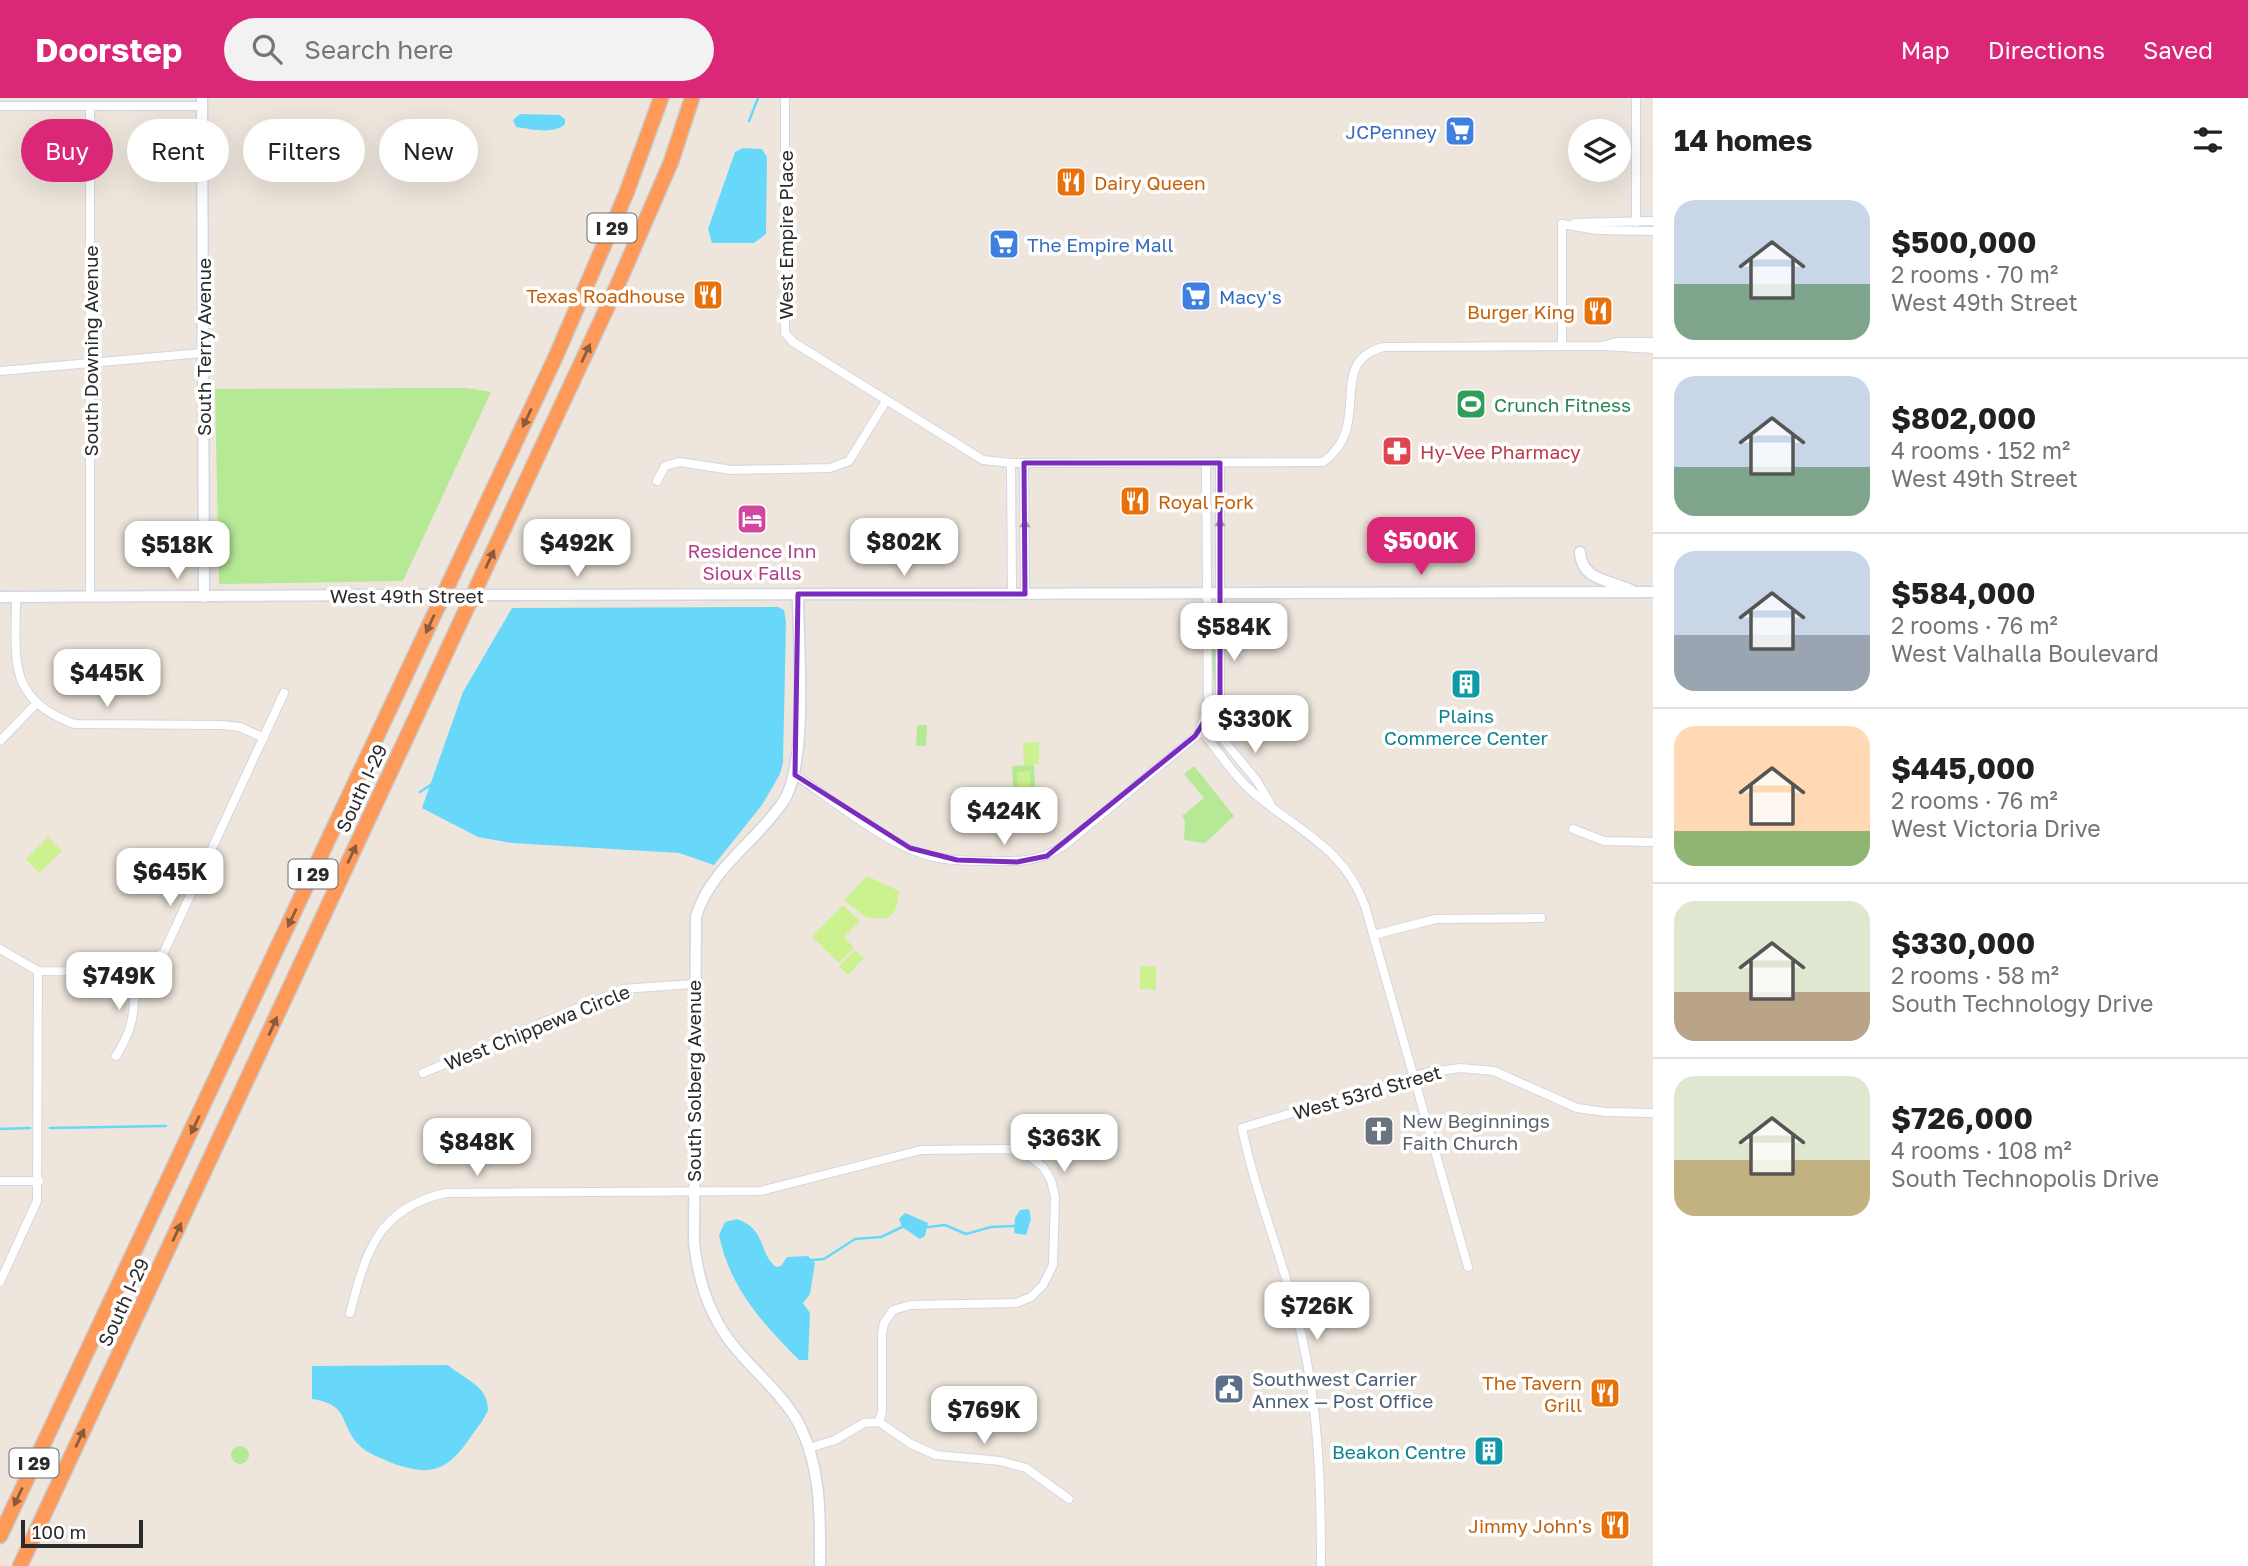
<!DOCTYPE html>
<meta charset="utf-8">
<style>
:root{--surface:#fff;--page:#f2f2f2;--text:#202124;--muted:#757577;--line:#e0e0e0;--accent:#db2777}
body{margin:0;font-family:"Golos Text",sans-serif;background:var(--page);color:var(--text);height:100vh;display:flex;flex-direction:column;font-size:26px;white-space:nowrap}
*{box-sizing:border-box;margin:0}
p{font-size:23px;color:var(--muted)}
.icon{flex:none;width:38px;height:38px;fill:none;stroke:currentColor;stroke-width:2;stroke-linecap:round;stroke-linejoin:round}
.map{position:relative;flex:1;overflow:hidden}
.side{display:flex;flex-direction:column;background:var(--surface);width:595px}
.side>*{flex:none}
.hud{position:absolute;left:21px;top:21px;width:665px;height:63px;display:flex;gap:14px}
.tools{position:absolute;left:1568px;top:21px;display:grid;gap:14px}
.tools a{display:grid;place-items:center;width:63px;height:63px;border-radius:50%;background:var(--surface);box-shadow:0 7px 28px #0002;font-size:35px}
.scale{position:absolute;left:21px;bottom:18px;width:122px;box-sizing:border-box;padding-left:7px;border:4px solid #2b2b2b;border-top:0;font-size:19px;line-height:24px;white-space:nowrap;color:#2b2b2b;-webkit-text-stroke:5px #fff;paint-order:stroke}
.price{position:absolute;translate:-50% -60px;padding:0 16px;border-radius:14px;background:#fff;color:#222;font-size:23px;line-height:46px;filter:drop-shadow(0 2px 4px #0008)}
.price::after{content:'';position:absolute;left:50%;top:42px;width:21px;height:16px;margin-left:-10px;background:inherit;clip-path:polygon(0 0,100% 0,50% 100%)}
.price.on{background:var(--accent);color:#fff}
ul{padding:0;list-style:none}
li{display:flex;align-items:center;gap:21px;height:175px;padding:0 21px}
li+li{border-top:2px solid var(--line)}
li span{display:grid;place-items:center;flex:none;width:196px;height:140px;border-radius:21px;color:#555}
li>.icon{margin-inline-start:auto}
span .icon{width:84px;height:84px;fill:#fffc;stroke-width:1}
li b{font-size:30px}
h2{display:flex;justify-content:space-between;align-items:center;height:84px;padding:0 21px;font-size:30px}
.chip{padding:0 24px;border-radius:32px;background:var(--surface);box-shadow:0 7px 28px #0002;font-size:24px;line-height:63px}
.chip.on{background:var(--accent);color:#fff}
header{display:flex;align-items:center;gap:42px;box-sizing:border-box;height:98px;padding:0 35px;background:var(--accent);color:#fff}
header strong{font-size:33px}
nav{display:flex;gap:38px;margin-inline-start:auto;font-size:24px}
.search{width:490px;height:63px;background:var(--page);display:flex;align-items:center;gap:18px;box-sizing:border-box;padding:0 24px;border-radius:38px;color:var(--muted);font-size:26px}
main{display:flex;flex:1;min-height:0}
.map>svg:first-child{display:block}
.green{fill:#b5e995}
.pitch{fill:#ccf18f}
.water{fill:#67d8f9}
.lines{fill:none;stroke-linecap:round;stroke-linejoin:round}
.stream{stroke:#67d8f9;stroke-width:2.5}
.street-casing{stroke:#d1d6e5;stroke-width:10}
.secondary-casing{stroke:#d1d6e5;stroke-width:13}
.highway-casing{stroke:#c8c8c8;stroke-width:17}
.street{stroke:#fff;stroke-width:8}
.secondary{stroke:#fff;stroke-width:10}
.highway{stroke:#ff9957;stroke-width:14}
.secondary-bridge-casing{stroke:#d1d6e5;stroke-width:13;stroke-linecap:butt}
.secondary-bridge{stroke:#fff;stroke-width:10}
.oneway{fill:#8a5c3f}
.oneway2{fill:#a0a0a0}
.marked{fill:none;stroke:#7b2cbf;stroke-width:5;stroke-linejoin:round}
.labels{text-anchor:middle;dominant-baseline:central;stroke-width:7;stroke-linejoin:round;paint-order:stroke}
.shield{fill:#fff;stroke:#6b6b6b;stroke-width:2}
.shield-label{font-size:18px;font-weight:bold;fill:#2b2b2b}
.shop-label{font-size:19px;fill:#366cbe;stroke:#fff;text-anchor:start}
.food-label{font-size:19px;fill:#c56008;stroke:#fff;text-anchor:end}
.street-label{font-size:19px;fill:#2b2b2b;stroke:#fff}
.leisure-label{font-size:19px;fill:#27864d;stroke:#fff;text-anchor:start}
.health-label{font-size:19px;fill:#be3a42;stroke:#fff;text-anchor:start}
.hotel-label{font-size:19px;fill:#b23c85;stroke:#fff}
.culture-label{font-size:19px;fill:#0d838f;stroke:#fff}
.worship-label{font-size:19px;fill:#5b616d;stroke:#fff;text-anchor:start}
.service-label{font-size:19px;fill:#4e5e75;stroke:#fff;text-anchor:start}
</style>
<header>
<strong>Doorstep</strong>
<div class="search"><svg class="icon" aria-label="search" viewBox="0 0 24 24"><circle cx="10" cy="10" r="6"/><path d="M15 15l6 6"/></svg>Search here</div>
<nav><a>Map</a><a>Directions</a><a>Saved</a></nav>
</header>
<main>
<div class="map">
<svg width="1653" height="1468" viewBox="0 0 1653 1468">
<rect width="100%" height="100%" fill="#eee6dc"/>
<g class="green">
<path d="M466,290L491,294L403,483L219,486L215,291Z"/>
<path d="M1214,543L1217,595L1215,596L1211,544Z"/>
<path d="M917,627H927L926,648H916Z"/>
<path d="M1034,667L1036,707L1014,708L1012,668Z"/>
<path d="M1194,668L1234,718L1205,745L1184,742L1185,722L1182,718L1204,700L1184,676Z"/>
<circle cx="240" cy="1357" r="9"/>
</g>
<g class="pitch">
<path d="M1039,644V666L1024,667L1023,645Z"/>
<path d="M1030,673L1031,702L1018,703L1017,674Z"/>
<path d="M48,739L62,753L39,775L26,761Z"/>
<path d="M867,778L899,793L896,811L888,820H867L844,802Z"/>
<path d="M843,807L860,823L844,839L854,850L839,865L812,839Z"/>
<path d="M855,852L864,860L848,877L839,868Z"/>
<path d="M1140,868H1156V892L1140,891Z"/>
</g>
<g class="water">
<path d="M520,16L559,17L565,21V26C554,37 531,31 516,29L513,22Z"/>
<path d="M743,50L762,51L767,59L766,136L754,145H712L708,131L735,54Z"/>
<path d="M778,509L784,512L786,524L783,665L780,676L762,707L714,767L679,755L512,745L478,739L422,710L463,594L512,510Z"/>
<path d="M441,1023H452V1046H442Z"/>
<path d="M1029,1111L1031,1121L1026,1137L1014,1135L1015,1120L1020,1112Z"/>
<path d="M905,1115L928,1125L925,1138L920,1141L902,1129L899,1121Z"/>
<path d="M737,1121C767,1132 758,1154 776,1169L781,1168L787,1159L808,1158L815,1165L810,1196L803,1205L810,1215L808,1262H799C762,1225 730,1190 719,1137L725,1124Z"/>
<path d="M448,1267C465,1282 488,1287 488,1312C484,1322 476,1331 470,1340C447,1373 431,1379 392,1365C381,1360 368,1356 359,1347C338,1325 351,1307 312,1301V1268Z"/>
</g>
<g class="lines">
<g class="stream">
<path d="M749,23L758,0"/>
<path d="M420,694L432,686"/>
<path d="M50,1030L166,1028"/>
<path d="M0,1031L30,1030"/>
<path d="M928,1129L945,1127L966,1136L991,1129L1014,1128"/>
<path d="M812,1162L824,1161L855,1141L881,1139L902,1129"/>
</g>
<g class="street-casing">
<g id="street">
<path d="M785,0V235L793,244L983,362L1011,365L1323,364C1375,327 1324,264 1384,249L1602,248L1616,244H1653"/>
<path d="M1636,0V124"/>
<path d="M0,8H202"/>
<path d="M90,8V499"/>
<path d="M1575,125L1653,123"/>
<path d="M1562,126V248"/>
<path d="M1562,126L1597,132L1653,133"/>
<path d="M1605,248L1653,251"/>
<path d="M0,273L202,255"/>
<path d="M1011,365L1012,496"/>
<path d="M1024,365L1025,496"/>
<path d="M657,383L665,368L679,364L732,372L830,370L849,363L886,303"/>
<path d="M16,499C16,561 6,601 74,626L222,627L240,629L264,640"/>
<path d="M1207,622L1257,683L1271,707"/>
<path d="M1200,630L1208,611L1206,365"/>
<path d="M1200,631C1218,652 1234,679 1256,697C1300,734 1344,750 1365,808L1468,1169"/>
<path d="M0,643L36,606"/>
<path d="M795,677C835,703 888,749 934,759C952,763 970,763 988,763C1018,764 1040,764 1065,747L1202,633L1217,611L1220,596V365"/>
<path d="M1573,731L1604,743L1653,744"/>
<path d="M1373,837L1436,821L1541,820"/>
<path d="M0,851L38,873L135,874L164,854L284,595"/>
<path d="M116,958C136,927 134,909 135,874"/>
<path d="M423,975L623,891L693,886"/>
<path d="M0,1083H39"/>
<path d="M0,1184L37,1103L38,873"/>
<path d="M350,1215C366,1154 377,1111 445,1095L761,1093L921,1052L1009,1051L1027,1056L1043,1069L1051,1082L1055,1099L1053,1167L1043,1187L1031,1199L1016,1205L911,1207L893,1212L884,1225L882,1236V1314L879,1324"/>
<path d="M879,1324L911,1346L936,1357L1000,1363L1026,1370L1069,1401"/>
<path d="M809,1350L835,1342L864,1325L879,1324"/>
<path d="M1321,1468C1321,1389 1319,1312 1301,1235C1285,1166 1256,1099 1242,1030L1426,975L1460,970L1494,973L1577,1010L1606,1014L1653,1015"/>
</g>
</g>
<g class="secondary-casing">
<g id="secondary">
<path d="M202,0L204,499"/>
<path d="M1580,454C1581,482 1609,482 1631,492"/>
<path d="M798,496C798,545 809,666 783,704C755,745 712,769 696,818L694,1144C698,1184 711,1222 737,1252C758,1277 783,1297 799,1326C822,1372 820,1419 820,1468"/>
<path d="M527,497L1653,494"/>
<path d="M0,499L386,497"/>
</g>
</g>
<g class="highway-casing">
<g id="highway">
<path d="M0,1438L556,258L626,96L661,0"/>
<path d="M20,1468L618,186L671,64L692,0"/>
</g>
</g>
<use href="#street" class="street"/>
<use href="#secondary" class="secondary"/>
<use href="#highway" class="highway"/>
<g class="secondary-bridge-casing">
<path id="secondary-bridge" d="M386,497H527"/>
</g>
<use href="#secondary-bridge" class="secondary-bridge"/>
</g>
<defs><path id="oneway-solid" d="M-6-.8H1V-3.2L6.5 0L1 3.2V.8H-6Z" transform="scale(1.75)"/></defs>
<g class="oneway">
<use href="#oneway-solid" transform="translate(586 255) rotate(-65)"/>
<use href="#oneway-solid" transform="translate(527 320) rotate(115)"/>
<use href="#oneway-solid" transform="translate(490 461) rotate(-65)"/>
<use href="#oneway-solid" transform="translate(430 526) rotate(115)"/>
<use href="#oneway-solid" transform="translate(352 756) rotate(-65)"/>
<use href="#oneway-solid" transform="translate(292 820) rotate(115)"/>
<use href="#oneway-solid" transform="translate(273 928) rotate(-66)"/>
<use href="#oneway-solid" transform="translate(195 1027) rotate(115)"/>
<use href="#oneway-solid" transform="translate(177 1134) rotate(-65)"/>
<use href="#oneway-solid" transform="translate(80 1340) rotate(-65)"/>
<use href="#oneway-solid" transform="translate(18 1399) rotate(115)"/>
</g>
<g class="oneway2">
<use href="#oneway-solid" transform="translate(1220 430) rotate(-90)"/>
<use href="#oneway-solid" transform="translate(1025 431) rotate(-91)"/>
</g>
<path class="marked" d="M1024,365H1220V596L1210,624L1205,622L1195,638L1047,758L1017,764L957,762L910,750L795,677L798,496H1025Z"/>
<defs>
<g id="supermarket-square" transform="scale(1.575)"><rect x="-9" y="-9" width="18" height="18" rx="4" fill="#3f7fe0" stroke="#fff"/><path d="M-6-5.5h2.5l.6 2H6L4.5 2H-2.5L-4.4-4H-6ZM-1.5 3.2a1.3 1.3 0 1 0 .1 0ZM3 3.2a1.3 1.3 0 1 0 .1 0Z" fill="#fff"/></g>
<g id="restaurant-square" transform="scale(1.575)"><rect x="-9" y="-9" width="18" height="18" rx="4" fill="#e8710a" stroke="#fff"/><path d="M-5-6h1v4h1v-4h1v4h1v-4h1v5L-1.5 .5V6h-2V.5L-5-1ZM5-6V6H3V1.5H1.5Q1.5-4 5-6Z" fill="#fff"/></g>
<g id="stadium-square" transform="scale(1.575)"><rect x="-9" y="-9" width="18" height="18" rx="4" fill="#2e9e5b" stroke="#fff"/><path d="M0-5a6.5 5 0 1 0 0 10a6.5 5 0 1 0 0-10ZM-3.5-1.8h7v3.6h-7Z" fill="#fff"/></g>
<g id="pharmacy-square" transform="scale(1.575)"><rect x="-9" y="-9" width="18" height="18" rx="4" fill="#e0444e" stroke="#fff"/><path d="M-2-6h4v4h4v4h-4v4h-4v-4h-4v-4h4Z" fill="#fff"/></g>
<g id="hotel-square" transform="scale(1.575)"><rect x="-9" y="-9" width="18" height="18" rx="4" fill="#d1479c" stroke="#fff"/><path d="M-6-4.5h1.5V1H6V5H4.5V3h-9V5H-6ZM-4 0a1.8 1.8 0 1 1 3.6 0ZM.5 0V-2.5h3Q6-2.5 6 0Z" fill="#fff"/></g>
<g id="building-square" transform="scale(1.575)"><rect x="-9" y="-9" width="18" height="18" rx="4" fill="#0f9aa8" stroke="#fff"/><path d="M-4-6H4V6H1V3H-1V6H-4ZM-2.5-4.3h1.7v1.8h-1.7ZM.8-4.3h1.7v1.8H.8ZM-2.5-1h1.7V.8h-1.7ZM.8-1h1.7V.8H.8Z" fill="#fff"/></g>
<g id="church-square" transform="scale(1.575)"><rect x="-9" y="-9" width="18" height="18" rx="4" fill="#6b7280" stroke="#fff"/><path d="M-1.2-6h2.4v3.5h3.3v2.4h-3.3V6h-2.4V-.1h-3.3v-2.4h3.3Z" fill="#fff"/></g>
<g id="civic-square" transform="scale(1.575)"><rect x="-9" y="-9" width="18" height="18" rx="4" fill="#5c6f8a" stroke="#fff"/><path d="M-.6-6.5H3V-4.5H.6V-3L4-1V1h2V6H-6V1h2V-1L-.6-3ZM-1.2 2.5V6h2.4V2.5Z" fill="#fff"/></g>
</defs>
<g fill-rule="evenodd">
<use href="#supermarket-square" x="1460" y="33"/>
<use href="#restaurant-square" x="1071" y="84"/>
<use href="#supermarket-square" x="1004" y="146"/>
<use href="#restaurant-square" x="708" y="197"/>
<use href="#supermarket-square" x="1196" y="198"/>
<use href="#restaurant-square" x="1598" y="213"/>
<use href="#stadium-square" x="1471" y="306"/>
<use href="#pharmacy-square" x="1397" y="353"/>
<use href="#restaurant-square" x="1135" y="403"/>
<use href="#hotel-square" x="752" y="421"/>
<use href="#building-square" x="1466" y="586"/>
<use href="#church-square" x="1379" y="1033"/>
<use href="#civic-square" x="1229" y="1291"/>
<use href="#restaurant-square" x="1605" y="1295"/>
<use href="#building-square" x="1489" y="1353"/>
<use href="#restaurant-square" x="1615" y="1427"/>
</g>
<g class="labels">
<g class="shield">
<rect x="587.5" y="115.5" width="49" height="29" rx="5"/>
<rect x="288.5" y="761.5" width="49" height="29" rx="5"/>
<rect x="9.5" y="1350.5" width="49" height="29" rx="5"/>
</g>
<g class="shield-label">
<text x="612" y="130">I 29</text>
<text x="313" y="776">I 29</text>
<text x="34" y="1365">I 29</text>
</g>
<g class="shop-label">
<text x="1437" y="33" text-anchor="end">JCPenney</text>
<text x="1027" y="146">The Empire Mall</text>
<text x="1219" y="198">Macy's</text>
</g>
<g class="food-label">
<text x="1094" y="84" text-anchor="start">Dairy Queen</text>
<text x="685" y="197">Texas Roadhouse</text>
<text x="1575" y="213">Burger King</text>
<text x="1158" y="403" text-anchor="start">Royal Fork</text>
<text x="1582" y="1284">The Tavern<tspan x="1582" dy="22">Grill</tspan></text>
<text x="1592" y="1427">Jimmy John's</text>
</g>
<g class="street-label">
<text transform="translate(785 137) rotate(-90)">West Empire Place</text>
<text transform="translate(203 249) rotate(-90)">South Terry Avenue</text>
<text transform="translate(90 253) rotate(-90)">South Downing Avenue</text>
<text x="407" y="497">West 49th Street</text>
<text transform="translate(361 690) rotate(-65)">South I-29</text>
<text transform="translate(537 929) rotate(-22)">West Chippewa Circle</text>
<text transform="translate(693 983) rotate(-90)">South Solberg Avenue</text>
<text transform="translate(1367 994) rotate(-16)">West 53rd Street</text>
<text transform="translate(123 1204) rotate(-65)">South I-29</text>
</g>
<g class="leisure-label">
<text x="1494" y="306">Crunch Fitness</text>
</g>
<g class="health-label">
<text x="1420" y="353">Hy-Vee Pharmacy</text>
</g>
<g class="hotel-label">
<text x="752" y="452">Residence Inn<tspan x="752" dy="22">Sioux Falls</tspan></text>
</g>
<g class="culture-label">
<text x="1466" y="617">Plains<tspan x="1466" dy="22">Commerce Center</tspan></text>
<text x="1466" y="1353" text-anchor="end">Beakon Centre</text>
</g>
<g class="worship-label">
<text x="1402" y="1022">New Beginnings<tspan x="1402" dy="22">Faith Church</tspan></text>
</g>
<g class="service-label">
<text x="1252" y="1280">Southwest Carrier<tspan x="1252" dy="22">Annex — Post Office</tspan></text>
</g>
</g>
</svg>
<div class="tools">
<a><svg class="icon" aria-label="layers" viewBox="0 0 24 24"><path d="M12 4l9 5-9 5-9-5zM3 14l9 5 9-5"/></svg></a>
</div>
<div class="scale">100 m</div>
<b class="price on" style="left:1421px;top:479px">$500K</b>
<b class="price" style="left:904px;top:480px">$802K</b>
<b class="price" style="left:577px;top:481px">$492K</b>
<b class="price" style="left:177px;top:483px">$518K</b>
<b class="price" style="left:1234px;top:565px">$584K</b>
<b class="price" style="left:107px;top:611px">$445K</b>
<b class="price" style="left:1255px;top:657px">$330K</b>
<b class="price" style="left:1004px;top:749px">$424K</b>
<b class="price" style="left:170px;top:810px">$645K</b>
<b class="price" style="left:119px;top:914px">$749K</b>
<b class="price" style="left:1064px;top:1076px">$363K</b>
<b class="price" style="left:477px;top:1080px">$848K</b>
<b class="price" style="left:1317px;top:1244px">$726K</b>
<b class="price" style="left:984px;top:1348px">$769K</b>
<div class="hud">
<a class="chip on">Buy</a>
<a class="chip">Rent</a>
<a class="chip">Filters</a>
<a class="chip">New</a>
</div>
</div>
<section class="side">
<h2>14 homes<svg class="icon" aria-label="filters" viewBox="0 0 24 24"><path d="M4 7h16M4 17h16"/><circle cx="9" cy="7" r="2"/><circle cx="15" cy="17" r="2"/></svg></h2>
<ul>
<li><span style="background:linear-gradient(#c9d6e8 60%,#7fa58c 0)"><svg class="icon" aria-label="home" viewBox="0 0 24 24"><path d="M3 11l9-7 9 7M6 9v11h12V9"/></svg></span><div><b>$500,000</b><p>2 rooms · 70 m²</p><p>West 49th Street</p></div></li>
<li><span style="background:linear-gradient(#c9d6e8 65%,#7fa58c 0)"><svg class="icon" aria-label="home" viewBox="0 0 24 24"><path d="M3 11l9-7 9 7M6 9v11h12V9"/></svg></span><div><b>$802,000</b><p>4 rooms · 152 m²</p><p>West 49th Street</p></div></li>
<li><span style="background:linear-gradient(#c9d6e8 60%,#9aa5b1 0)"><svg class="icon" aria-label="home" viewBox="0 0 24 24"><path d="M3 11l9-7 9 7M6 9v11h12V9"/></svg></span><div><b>$584,000</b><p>2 rooms · 76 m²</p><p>West Valhalla Boulevard</p></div></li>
<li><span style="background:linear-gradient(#ffd9b3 75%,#8fb573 0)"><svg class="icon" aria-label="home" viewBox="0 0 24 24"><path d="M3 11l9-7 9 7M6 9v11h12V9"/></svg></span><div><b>$445,000</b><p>2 rooms · 76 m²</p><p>West Victoria Drive</p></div></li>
<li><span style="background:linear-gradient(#dfe7d0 65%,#b9a48a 0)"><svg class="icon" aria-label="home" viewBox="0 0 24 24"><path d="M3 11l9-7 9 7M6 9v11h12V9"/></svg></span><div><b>$330,000</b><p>2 rooms · 58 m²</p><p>South Technology Drive</p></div></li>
<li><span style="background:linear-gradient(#dfe7d0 60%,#c2b280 0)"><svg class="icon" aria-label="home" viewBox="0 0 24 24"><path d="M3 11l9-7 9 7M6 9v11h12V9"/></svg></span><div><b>$726,000</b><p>4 rooms · 108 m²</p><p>South Technopolis Drive</p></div></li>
</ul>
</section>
</main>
